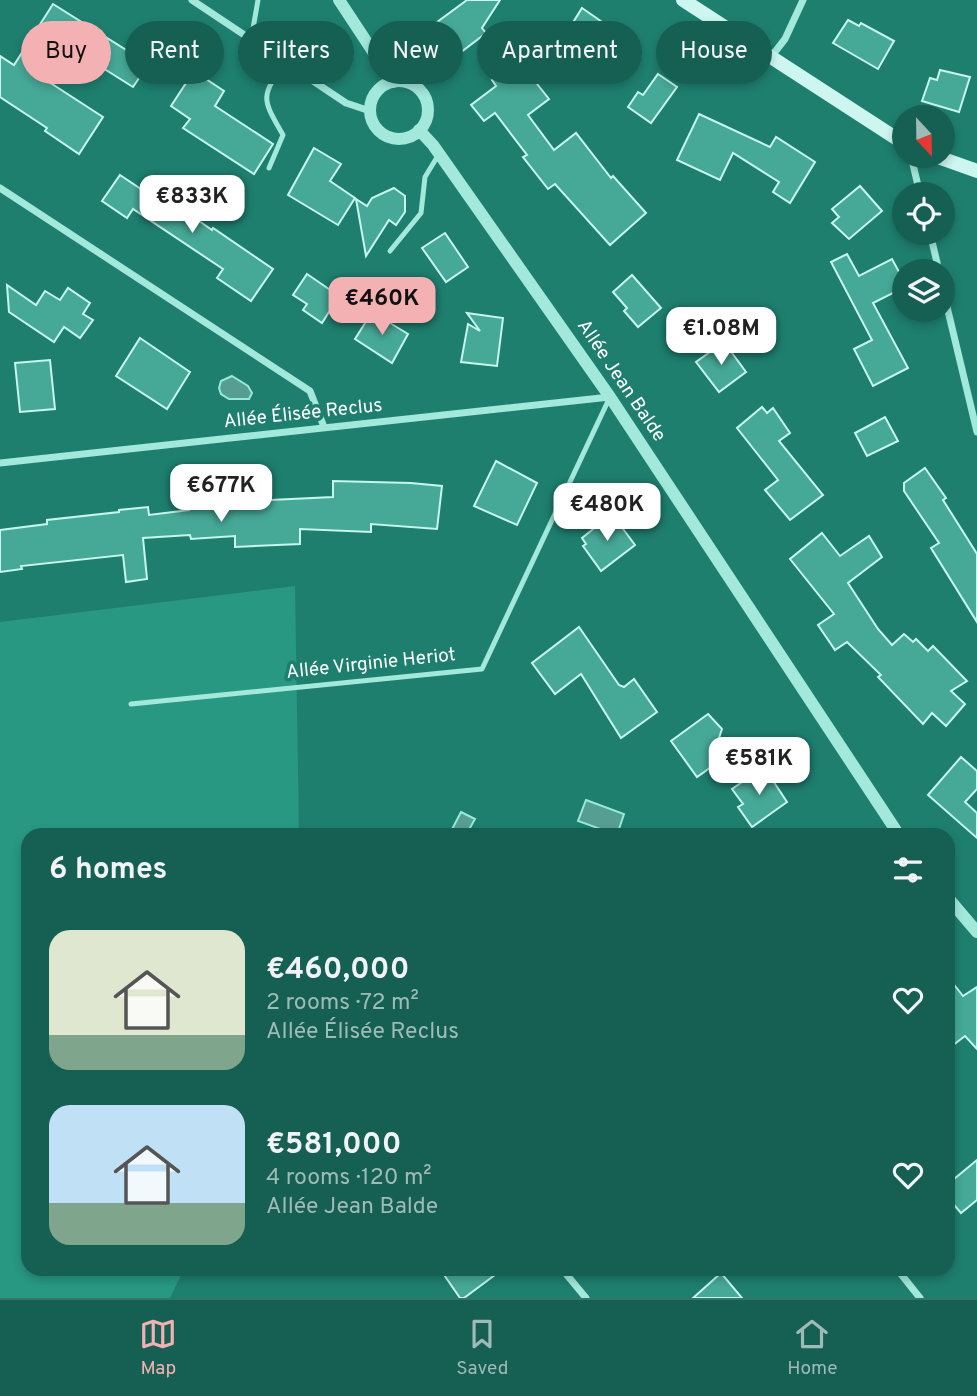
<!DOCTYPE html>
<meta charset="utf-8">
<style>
:root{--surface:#165f53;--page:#1f655a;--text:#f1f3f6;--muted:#9ebbb8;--line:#35746a;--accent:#f4b1b4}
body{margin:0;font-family:Overpass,sans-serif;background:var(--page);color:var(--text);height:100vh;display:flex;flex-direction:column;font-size:26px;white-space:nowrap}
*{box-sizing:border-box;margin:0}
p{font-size:23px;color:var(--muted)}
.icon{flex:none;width:38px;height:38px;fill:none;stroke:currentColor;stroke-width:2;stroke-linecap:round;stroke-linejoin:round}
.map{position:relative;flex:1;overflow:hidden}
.side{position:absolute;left:21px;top:828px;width:934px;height:448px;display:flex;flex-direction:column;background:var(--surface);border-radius:21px;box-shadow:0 4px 10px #0003}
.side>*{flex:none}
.banner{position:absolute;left:21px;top:21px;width:936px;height:63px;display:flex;gap:14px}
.needle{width:46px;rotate:158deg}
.controls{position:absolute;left:892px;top:105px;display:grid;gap:14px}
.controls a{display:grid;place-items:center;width:63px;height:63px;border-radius:50%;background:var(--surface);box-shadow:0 4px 10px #0003;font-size:35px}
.price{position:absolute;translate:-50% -60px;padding:0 16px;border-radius:14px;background:#fff;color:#222;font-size:23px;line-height:46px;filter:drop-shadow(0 2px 4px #0008)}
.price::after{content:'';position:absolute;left:50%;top:42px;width:21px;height:16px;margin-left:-10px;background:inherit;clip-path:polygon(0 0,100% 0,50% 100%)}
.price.on{background:var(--accent);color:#111}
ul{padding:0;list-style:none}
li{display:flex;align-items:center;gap:21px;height:175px;padding:0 28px}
li span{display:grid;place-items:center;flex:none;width:196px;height:140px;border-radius:21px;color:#555}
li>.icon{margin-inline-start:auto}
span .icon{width:84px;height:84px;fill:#fffc;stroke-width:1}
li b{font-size:30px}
h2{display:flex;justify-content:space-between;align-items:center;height:84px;padding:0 28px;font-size:30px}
.pill{padding:0 24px;border-radius:32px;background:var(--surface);box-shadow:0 4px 10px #0003;font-size:24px;line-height:63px}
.pill.on{background:var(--accent);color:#111}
.menu{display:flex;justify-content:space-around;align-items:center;height:98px;border-top:2px solid var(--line);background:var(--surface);font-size:19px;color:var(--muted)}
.menu a{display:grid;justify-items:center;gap:4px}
.menu .on{color:var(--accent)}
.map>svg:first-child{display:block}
.green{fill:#289883}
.water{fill:#579e92;stroke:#95ead9;stroke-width:2}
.building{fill:#46a997;stroke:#c6f6ed;stroke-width:2}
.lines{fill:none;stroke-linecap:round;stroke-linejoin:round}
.service{stroke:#a2e8db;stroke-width:5}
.minor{stroke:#a2e8db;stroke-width:7}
.tertiary{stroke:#a2e8db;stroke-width:12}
.secondary{stroke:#cdf6f0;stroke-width:14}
.labels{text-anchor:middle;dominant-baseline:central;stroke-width:7;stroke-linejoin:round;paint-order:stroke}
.street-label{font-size:19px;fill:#fff;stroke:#1e7f6f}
</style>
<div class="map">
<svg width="977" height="1298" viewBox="0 0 977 1298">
<rect width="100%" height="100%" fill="#1e7f6f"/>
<path class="green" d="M295,586L299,835H28V1269H184L170,1298H0V622Z"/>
<g class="water">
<path d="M232,376L248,386L252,393L249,399H229L221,394L219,388L221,381Z"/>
<path d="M586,800L624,814L617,835L578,821Z"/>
<path d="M461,812L475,819L466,835H449Z"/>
</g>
<g class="building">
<path d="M467,0H500L482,28L486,33L452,59L429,28Z"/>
<path d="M53,4L128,51L131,46L152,59L133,87L71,48L49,82L103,117L79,154L45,131L47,128L0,97V56L14,65Z"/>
<path d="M582,8L618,33L598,63L562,40Z"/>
<path d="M848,20L859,26L861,23L894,41L878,69L833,43Z"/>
<path d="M518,60L549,99L528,115L554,150L576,133L611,178L613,176L646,213L610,245L555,184L548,189L523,157L527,155L495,113L484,121L471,105L496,86L492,80Z"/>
<path d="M940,70L970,77L959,112L922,101L930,78L937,80Z"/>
<path d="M194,71L224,91L215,106L273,144L254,174L183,128L190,119L171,106Z"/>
<path d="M658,74L677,87L651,123L628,107L638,92L643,95Z"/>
<path d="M699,114L770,147L776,137L815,162L790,203L773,192L779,182L733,153L720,180L677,160Z"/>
<path d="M314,148L341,164L330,181L355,198L338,225L288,195Z"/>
<path d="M120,175L141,189L145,183L212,230L213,228L273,269L251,301L217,278L223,269L133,209L127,218L102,201Z"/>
<path d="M860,186L882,211L849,239L832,223L839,217L832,209Z"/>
<path d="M394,188L405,196V212L396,225L389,220L366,256L356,199L367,206L372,198Z"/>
<path d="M445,233L468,267L446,282L422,248Z"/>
<path d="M847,254L859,276L892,259L905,283V287L873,303L908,368L873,386L854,349L872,340L831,262Z"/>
<path d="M307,274L339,296L322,323L303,310L307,304L293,295Z"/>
<path d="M632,275L661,308L638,327L624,311L627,308L613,292Z"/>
<path d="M7,285L36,305L45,291L60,300L68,288L90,303L83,314L93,320L80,338L64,327L54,342L9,312Z"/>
<path d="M372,312L408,334L392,363L355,339Z"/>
<path d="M467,313L503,318L497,366L461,362L468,324L480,331Z"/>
<path d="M140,338L190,372L167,409L116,376Z"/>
<path d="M724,342L746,372L719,392L696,362Z"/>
<path d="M50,360L55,409L20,412L15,363Z"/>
<path d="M762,407L767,413L773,408L790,433L779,441L823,495L790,520L765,490L778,480L737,428Z"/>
<path d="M885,417L898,441L867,456L855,433Z"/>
<path d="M496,461L537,483L517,525L474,506Z"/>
<path d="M925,468L946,498L943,500L977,554V622L931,548L939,543L904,491V483Z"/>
<path d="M333,481L411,483L442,486L437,529L371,524V532L300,529V544L235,547V536L191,539L190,535L143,538L147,579L126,582L123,555L21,566L22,569L0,572V530L47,524V520L119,512V510L148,507L149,515L189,510V504L333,497Z"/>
<path d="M612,514L635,545L601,571L583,546L586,544L582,538Z"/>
<path d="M822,533L840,556L869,536L882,557L848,583L878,629L892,645L904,634L913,642L916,639L928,651L933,646L967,681L951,691L965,704L946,726L932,713L923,724L878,677L881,675L847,642L835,650L818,625L834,614L790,559Z"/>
<path d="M579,627L619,685L624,687L634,679L657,712L621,738L581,674L555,694L532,663Z"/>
<path d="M708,714L722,729L718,741L728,755L697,777L671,741Z"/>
<path d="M961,757L977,771V789L965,802L977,813V838L928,795Z"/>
<path d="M764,767L787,802L752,827L738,807L743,804L732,789Z"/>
<path d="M948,977L963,996L977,987V1049L965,1036L948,1049Z"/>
<path d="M977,1160V1200L961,1213L948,1198V1184Z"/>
<path d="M440,1269H503L464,1298H460Z"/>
<path d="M721,1273L742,1298H693Z"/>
</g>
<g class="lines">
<g class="service">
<path d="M251,40L258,0"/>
<path d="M269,168L283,135C262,98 260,98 285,62"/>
<path d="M390,251L421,213L425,177L439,154"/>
<path d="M131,704L482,669L609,399"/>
</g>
<g class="minor">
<path d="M192,0L346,103L370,111"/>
<path d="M771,57L785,39L803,0"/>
<path d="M911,156L920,194"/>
<path d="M0,188L310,391L324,427"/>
<path d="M930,233L939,271"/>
<path d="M943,290L977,432"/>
<path d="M0,463L610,397"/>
<path d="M562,1269L586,1298"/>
<path d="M897,1269L920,1298"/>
</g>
<g class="tertiary">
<path d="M339,0L393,82"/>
<circle cx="399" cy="110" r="29"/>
<path d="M419,130L433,145L610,397L899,835"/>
<path d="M948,898L977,932"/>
</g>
<g class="secondary">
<path d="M683,0L905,144"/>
<path d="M935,156L977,171"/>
</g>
</g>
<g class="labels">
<g class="street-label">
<text transform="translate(621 381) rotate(56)">Allée Jean Balde</text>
<text transform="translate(303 414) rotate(-6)">Allée Élisée Reclus</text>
<text transform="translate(371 664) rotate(-6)">Allée Virginie Heriot</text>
</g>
</g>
</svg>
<div class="controls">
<a><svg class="needle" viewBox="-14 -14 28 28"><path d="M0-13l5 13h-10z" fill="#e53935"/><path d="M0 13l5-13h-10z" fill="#9ebbb8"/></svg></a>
<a><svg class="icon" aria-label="locate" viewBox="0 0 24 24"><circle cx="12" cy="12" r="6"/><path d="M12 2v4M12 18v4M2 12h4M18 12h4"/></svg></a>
<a><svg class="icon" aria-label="layers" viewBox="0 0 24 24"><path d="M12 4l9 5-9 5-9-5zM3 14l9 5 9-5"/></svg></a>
</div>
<b class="price" style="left:192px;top:235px">€833K</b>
<b class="price on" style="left:382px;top:337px">€460K</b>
<b class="price" style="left:721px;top:367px">€1.08M</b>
<b class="price" style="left:221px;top:524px">€677K</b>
<b class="price" style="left:607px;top:543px">€480K</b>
<b class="price" style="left:759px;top:797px">€581K</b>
<div class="banner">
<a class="pill on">Buy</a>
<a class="pill">Rent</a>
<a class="pill">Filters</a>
<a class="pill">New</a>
<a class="pill">Apartment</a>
<a class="pill">House</a>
</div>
<section class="side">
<h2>6 homes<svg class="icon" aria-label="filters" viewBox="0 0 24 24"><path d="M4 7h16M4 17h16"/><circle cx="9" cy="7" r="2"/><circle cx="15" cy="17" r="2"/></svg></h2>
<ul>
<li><span style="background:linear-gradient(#dfe7d0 75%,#7fa58c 0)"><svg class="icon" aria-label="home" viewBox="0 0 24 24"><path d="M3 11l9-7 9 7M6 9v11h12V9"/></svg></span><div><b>€460,000</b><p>2 rooms · 72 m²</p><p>Allée Élisée Reclus</p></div><svg class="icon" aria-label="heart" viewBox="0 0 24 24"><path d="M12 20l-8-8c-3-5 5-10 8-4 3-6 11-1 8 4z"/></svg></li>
<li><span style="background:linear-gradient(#bfe0f5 70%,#7fa58c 0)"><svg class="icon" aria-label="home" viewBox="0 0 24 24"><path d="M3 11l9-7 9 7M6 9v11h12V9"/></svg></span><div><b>€581,000</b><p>4 rooms · 120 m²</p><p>Allée Jean Balde</p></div><svg class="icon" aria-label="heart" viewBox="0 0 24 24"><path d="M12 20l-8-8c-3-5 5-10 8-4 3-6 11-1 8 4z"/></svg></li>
</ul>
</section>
</div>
<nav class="menu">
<a class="on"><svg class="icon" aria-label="map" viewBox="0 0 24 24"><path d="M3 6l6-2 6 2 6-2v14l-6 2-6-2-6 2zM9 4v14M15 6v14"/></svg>Map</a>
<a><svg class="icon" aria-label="saved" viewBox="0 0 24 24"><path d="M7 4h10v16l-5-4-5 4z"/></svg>Saved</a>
<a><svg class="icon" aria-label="home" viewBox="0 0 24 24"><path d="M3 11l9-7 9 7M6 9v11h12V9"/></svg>Home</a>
</nav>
